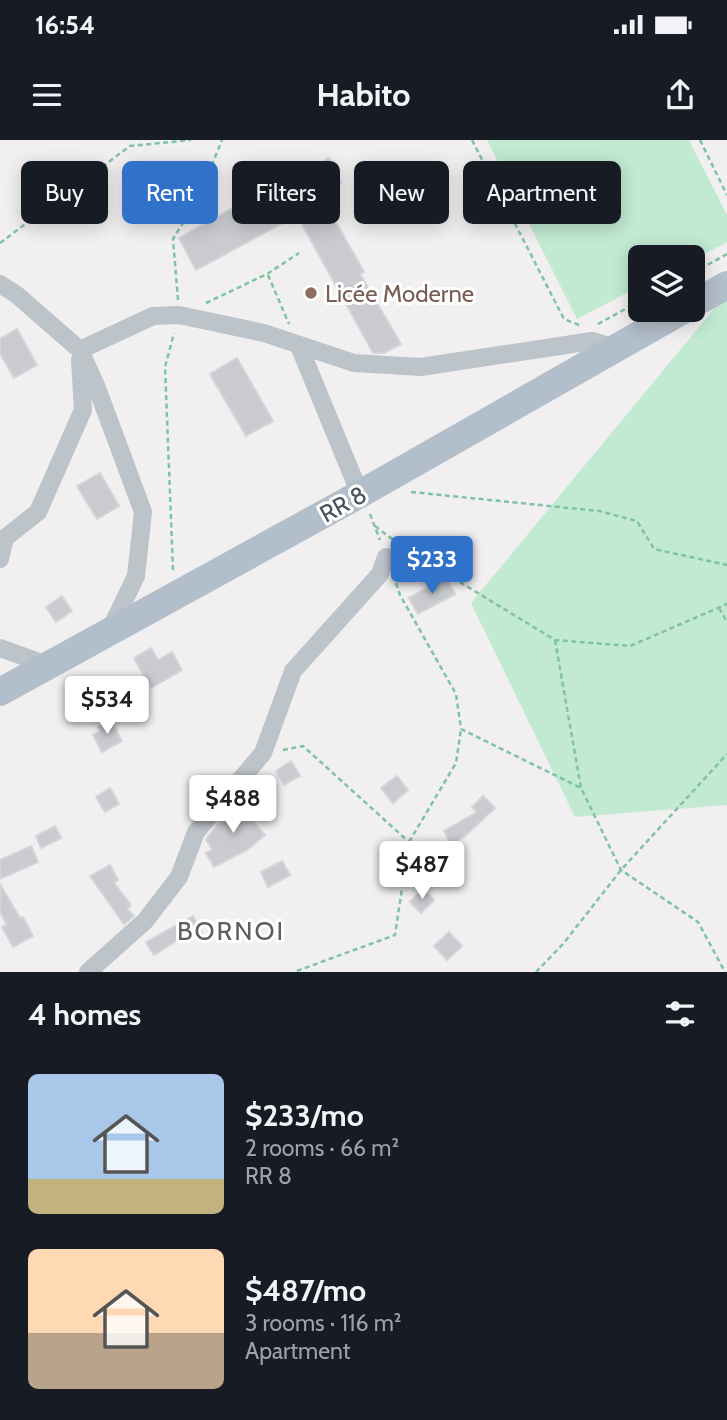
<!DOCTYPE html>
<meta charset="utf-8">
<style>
:root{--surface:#171b24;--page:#20242c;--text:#f1f3f6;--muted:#9ea1a6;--accent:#3072c9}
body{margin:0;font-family:Cabin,sans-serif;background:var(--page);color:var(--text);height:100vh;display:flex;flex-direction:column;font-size:26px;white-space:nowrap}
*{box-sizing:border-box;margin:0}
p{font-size:23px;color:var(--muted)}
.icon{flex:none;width:38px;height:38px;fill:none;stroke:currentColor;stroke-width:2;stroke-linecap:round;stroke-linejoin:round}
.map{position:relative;height:832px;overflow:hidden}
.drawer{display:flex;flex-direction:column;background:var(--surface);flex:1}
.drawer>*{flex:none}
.banner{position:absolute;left:21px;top:21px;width:686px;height:63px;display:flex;gap:14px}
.fabs{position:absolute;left:628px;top:105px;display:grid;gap:14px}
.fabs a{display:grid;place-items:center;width:77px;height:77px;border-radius:10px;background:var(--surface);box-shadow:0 4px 18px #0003;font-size:35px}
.price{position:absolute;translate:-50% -60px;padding:0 16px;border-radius:7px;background:#fff;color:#222;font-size:23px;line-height:46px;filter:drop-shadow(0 2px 4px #0008)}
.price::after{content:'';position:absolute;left:50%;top:42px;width:21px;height:16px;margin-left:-10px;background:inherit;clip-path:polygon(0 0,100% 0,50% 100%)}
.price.on{background:var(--accent);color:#fff}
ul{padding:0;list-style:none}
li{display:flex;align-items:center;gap:21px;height:175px;padding:0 28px}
li span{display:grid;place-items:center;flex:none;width:196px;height:140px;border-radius:10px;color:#555}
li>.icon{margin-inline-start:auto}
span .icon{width:84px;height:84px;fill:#fffc;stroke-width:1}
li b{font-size:30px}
h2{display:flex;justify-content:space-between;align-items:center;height:84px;padding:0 28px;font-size:30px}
.tag{padding:0 24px;border-radius:10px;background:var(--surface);box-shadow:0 4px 18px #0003;font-size:24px;line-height:63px}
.tag.on{background:var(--accent);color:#fff}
.status{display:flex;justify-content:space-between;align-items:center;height:49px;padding:0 35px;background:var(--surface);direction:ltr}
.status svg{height:19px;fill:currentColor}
header{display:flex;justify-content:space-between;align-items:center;height:91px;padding:0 28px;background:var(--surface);font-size:32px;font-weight:700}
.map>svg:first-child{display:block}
.green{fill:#c2e9d2}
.building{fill:#c9cbd0;stroke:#d3d5d9;stroke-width:2}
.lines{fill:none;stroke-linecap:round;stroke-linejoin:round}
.path{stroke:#7fc3a2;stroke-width:2.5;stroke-dasharray:5 3.5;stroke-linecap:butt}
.street{stroke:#bcc3c9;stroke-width:18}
.primary{stroke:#b2beca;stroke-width:28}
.education-dot{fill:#8d6e63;stroke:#fff;stroke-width:2.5}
.labels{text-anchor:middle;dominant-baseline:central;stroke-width:6;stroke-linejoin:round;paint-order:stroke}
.education-label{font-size:24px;fill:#785e54;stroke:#fff;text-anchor:start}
.street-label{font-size:24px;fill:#495159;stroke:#fff}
.neighbourhood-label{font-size:26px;letter-spacing:2px;fill:#5c5f62;stroke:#fff}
</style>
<div class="status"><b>16:54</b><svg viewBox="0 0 49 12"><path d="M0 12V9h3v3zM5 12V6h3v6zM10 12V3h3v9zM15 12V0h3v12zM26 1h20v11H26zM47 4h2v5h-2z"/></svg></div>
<header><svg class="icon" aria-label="menu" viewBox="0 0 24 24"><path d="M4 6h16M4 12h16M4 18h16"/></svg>Habito<svg class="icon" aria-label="share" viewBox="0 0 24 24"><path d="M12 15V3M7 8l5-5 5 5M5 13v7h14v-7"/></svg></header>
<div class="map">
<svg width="727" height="832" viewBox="0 0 727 832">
<rect width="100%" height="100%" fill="#f1efef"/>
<g class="green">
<path d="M487,0H689L727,75V102L693,120V117H640V146L577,179Z"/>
<path d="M727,153V665L575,677L471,463Z"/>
</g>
<g class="building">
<path d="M329,18L341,42L320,54L364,132L360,134L401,204L384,213H373L297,75L196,130L179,98L305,28L306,31Z"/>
<path d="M414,50L421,63L404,71L398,59Z"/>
<path d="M17,189L37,225L14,238L0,213V199Z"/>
<path d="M237,218L273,281L246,296L210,234Z"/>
<path d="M100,333L119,366L97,379L77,346Z"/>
<path d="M446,437L455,454L418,474L409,458Z"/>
<path d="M62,456L72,471L56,482L46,467Z"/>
<path d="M151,508L158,520L172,512L182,530L151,548L134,518Z"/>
<path d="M111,580L122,601L102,612L93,595L100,591L98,587Z"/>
<path d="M291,621L300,636L284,645L276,631Z"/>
<path d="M397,636L408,650L393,663L381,648Z"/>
<path d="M110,648L119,664L105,672L96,657Z"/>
<path d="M483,656L495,668L464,697L451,704L444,691L477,672L472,667Z"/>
<path d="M239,659L255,674L251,679L265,695L247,710L214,727L206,713L212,710L206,699Z"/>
<path d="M55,686L61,698L41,708L36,696Z"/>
<path d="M31,706L38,722L0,739V720Z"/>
<path d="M282,721L290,735L268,747L261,732Z"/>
<path d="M110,725L118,740L114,743L131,765L127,769L134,776L124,784L90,736Z"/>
<path d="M0,744L20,778L23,777L33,796L13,807L2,787L7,785L0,772Z"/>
<path d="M423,749L434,760L421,773L410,762Z"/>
<path d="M193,776L202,793L183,802L181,798L154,815L146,802Z"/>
<path d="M449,792L462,806L447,820L434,806Z"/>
</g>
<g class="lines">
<g class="path">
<path d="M472,0L564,179L579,185"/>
<path d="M700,0L727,55"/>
<path d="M0,103L130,6L191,0"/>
<path d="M693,133L727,114"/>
<path d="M268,135L289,184"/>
<path d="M178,160L173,99L199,57L222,0"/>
<path d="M206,163L267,134L299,113"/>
<path d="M598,184L640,161"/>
<path d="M411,352L599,371L637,381L654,409L727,425"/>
<path d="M370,374L380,400"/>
<path d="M375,386L404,408L555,500L630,506L727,464"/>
<path d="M173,430L165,227L174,193"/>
<path d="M396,443L400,455L456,554L461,589L581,648"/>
<path d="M719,468L727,482"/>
<path d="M555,500L581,648L621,730L698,782L725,832"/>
<path d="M283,610L303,606L409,702L395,795L294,832"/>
<path d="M409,702L456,623L461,589"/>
<path d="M536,832L563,804L621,730L727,614"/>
</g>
<g class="street">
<path d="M0,144L17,155L80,210L97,248L143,372L136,436L110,490"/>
<path d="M299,206L360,354"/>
<path d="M80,210L153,176L179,175L264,193L354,223L421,227L592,201L616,208"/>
<path d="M0,419L5,398L38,372L83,270L80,220"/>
<path d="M0,508L47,525L43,528"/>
<path d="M88,832L145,781L179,737L196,692L263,613L293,531L380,434L386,417"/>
</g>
<g class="primary">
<path d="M693,164L727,145"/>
<path d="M0,552L360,354L683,170"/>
</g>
</g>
<circle class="education-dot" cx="311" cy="153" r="7"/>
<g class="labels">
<g class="education-label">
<text x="325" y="153">Licée Moderne</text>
</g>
<g class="street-label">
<text transform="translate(343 364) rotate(-29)">RR 8</text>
</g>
<g class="neighbourhood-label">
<text x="231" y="791">BORNOI</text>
</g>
</g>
</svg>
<div class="fabs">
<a><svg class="icon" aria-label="layers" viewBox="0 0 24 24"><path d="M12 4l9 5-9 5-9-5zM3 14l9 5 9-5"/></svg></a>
</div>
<b class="price on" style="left:432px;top:456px">$233</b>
<b class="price" style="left:107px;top:596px">$534</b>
<b class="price" style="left:233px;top:695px">$488</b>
<b class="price" style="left:422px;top:761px">$487</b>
<div class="banner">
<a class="tag">Buy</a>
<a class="tag on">Rent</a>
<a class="tag">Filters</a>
<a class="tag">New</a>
<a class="tag">Apartment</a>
</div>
</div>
<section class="drawer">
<h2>4 homes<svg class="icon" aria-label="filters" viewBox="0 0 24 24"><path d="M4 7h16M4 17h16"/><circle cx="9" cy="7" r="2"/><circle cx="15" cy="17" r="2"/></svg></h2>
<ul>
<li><span style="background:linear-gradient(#a9c7e8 75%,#c2b280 0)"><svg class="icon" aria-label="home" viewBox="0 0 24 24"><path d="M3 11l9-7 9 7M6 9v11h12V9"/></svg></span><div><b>$233/mo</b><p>2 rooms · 66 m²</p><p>RR 8</p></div></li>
<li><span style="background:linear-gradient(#ffd9b3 60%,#b9a48a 0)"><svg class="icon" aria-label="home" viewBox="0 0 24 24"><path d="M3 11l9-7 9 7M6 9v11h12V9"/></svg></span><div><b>$487/mo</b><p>3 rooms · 116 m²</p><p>Apartment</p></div></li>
</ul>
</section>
